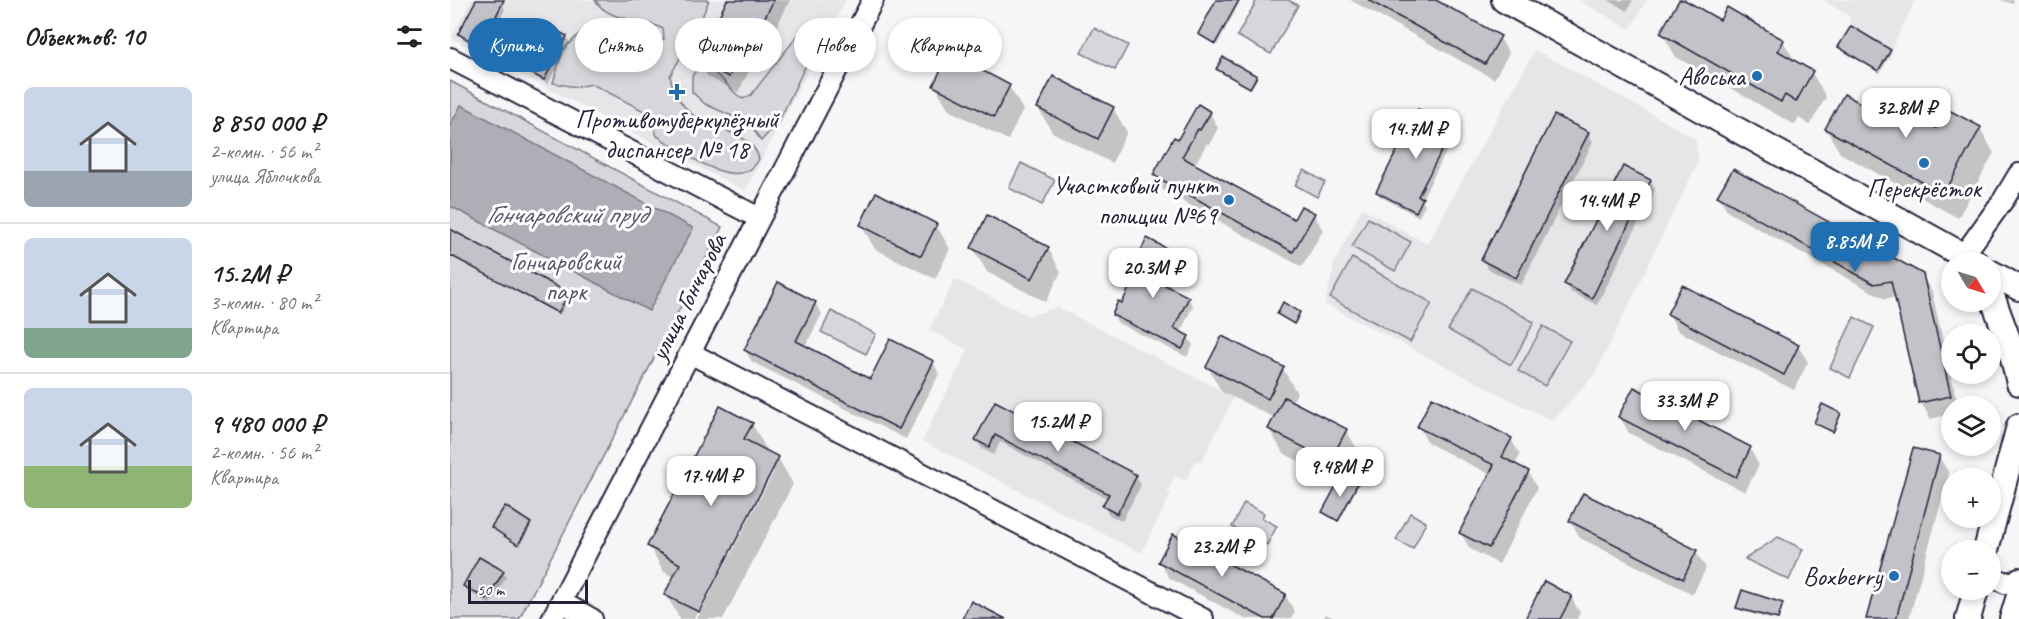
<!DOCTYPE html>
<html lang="ru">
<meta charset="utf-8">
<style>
:root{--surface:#fff;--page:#f6f6f6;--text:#222;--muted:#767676;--line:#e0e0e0;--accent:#1f6fb2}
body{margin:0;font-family:Caveat,sans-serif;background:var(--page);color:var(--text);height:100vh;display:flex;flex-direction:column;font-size:22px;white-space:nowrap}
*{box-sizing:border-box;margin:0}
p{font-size:20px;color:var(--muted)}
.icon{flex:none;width:33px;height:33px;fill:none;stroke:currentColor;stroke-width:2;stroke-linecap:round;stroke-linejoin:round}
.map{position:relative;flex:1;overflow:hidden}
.side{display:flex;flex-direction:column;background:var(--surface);width:450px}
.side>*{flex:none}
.hud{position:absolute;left:18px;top:18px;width:570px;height:54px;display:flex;gap:12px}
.needle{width:39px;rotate:128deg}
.controls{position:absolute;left:1491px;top:252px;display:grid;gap:12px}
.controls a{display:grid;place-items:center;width:60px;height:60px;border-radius:50%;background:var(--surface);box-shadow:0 3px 9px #0003;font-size:30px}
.scale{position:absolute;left:18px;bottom:15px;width:120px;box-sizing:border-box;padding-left:6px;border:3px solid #22223b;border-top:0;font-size:16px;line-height:21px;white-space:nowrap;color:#22223b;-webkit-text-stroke:4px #fff;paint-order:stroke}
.price{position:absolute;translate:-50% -51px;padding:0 14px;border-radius:12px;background:#fff;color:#222;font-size:20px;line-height:39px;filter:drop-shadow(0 2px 3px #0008)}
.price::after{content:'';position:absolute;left:50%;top:36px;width:18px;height:14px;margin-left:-9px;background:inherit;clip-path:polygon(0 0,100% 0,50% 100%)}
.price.current{background:var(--accent);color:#fff}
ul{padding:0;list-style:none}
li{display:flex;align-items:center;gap:18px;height:150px;padding:0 24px}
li+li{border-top:2px solid var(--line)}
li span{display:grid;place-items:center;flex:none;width:168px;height:120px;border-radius:9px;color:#555}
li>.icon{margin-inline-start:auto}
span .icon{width:72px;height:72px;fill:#fffc;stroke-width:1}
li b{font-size:26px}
h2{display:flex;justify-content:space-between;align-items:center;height:72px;padding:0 24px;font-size:26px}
.tag{padding:0 21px;border-radius:27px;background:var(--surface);box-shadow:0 3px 9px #0003;font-size:21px;line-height:54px}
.tag.current{background:var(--accent);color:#fff}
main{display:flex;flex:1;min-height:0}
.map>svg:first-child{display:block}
.built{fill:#e6e6e9}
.green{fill:#d7d7db;stroke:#7c7c8b;stroke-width:1.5}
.water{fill:#aeaeb7;stroke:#767685;stroke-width:1.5}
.shadow{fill:#0003}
.building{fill:#c2c2c9;stroke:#22223b;stroke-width:1.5}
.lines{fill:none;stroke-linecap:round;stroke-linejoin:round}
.minor-casing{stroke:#22223b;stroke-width:24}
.tertiary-casing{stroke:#22223b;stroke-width:28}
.minor{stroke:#fff;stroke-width:20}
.tertiary{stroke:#fff;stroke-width:24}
.poi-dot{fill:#1f6fb2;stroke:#fff;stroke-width:2}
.labels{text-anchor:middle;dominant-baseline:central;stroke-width:6;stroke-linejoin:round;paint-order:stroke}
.poi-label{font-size:26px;fill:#22223b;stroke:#fff;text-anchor:end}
.park-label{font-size:26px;fill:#58586b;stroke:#fff}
.street-label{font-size:26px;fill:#22223b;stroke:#fff}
.water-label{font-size:27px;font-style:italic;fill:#5a5a6d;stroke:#fff}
</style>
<main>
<section class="side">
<h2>Объектов: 10<svg class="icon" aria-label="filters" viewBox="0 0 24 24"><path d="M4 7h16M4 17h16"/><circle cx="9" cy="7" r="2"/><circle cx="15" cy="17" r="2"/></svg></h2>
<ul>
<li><span style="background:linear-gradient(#c9d6e8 70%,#9aa5b1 0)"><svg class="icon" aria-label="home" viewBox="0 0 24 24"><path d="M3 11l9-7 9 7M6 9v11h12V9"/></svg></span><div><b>8 850 000 ₽</b><p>2-комн. · 56 m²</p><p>улица Яблочкова</p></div></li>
<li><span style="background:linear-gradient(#c9d6e8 75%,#7fa58c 0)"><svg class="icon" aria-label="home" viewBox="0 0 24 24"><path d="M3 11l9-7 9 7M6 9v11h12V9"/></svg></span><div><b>15.2M ₽</b><p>3-комн. · 80 m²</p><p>Квартира</p></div></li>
<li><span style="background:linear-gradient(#c9d6e8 65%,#8fb573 0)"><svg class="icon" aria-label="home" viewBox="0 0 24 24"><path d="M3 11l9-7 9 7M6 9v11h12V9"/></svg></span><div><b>9 480 000 ₽</b><p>2-комн. · 56 m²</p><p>Квартира</p></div></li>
</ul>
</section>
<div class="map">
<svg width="1569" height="619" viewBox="0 0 1569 619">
<rect width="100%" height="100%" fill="#f6f6f7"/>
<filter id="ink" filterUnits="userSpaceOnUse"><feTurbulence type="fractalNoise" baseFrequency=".0167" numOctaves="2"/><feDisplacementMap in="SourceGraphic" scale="12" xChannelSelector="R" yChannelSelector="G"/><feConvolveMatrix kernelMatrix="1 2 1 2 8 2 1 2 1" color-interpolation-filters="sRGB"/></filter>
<g filter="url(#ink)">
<g class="built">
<path d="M21,0H396L295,191L1,38Z"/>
<path d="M1128,0H1197L1180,29Z"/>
<path d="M1373,0H1465L1441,50L1401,26L1399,16Z"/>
<path d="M1085,50L1245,138L1249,160L1145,374L1102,421L875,304L885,261L912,208L977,244Z"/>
<path d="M505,279L579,316L607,307L784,397L751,462L746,460L736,481L725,476L717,492L721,494L691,553L472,441L518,350L479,330Z"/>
</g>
<g class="green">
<path d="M145,0H259L248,27L220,76C223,92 233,109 248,119C268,131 303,133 309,159C290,197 230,150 207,136L200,114L142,84L125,87L103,83L113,50L133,30H141L197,45L214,39L213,29C192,16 160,24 145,0Z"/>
<path d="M807,0H838L848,5L821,54L787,36Z"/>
<path d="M359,27L367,31L370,39L369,47L354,69L329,121L311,141L300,124L255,104L242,92V76L247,69C270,67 276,89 293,99L301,95L352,30Z"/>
<path d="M644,28L678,45L665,70L631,53Z"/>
<path d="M0,81L272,227L69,619H0Z"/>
<path d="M571,163L605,180L592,205L559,188Z"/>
<path d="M854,170L875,182L867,197L845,185Z"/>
<path d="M918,218L961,242L945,271L902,247Z"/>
<path d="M902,258L982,303L960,342L880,298Z"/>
<path d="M1022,288L1084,322L1061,365L998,330Z"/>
<path d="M381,311L426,334L416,354L371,332Z"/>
<path d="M1404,317L1424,327L1400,378L1380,368Z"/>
<path d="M1093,326L1120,341L1095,386L1068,371Z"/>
<path d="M794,503L814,513L812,518L827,526L817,545L782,527Z"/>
<path d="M960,513L976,522L963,549L946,540Z"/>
<path d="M1328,537L1353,549L1339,580L1295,559Z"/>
</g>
<path class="water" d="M11,105L243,228L199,311L0,206V126Z"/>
<g class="shadow">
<path d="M28,0H46L52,3L55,9L50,19L89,40L96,27L116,37L120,43L98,84L13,39L10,34Z"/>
<path d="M279,0H340L317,46L301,37L292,54L301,68L288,92L258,77L248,61Z"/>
<path d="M768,0H791L767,45L749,34Z"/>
<path d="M900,0H983L1049,37L1059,53L1044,79Z"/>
<path d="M1158,0H1183L1177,11Z"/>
<path d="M1231,0L1270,22L1333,41L1347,64L1362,73L1376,97L1360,125L1349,118L1345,125L1226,57L1212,33Z"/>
<path d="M1550,0H1564L1563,4Z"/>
<path d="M1390,47L1440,51L1441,54L1430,73Z"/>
<path d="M768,69L806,77L807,79L801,89Z"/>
<path d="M485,86H559L573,110L558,140L499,110Z"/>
<path d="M588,108H663L677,132L662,163L602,132Z"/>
<path d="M1421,111L1487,130L1530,128L1544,153L1508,218L1390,153L1376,129Z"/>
<path d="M760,113L768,128L759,145L757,143L744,166L845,221L864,215L873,230L852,267L714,191L705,175L728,141Z"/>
<path d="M1007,131L1010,136L1004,148L999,146L972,199L975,205L969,217L931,197L928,192Z"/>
<path d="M1138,133L1143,142L1071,285L1038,269L1033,260Z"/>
<path d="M1200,181L1205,190L1147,305L1121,292L1116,284Z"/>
<path d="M1269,196L1472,275L1482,292L1508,406H1502V414L1480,419L1471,402L1447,297L1435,299L1278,212Z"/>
<path d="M411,225H486L500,249L485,279L425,249Z"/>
<path d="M0,239L118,294L120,296L110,315L0,256Z"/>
<path d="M523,248H598L611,272L596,302L537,272Z"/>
<path d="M717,250L721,258L709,284L738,298L743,306L730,333L738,337L743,345L737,357L668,323L663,315L673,305L687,275L683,269Z"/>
<path d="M365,303L372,314L355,347L421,381L483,362L489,374L456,439L302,362L295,350Z"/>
<path d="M849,313L850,316L845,325L828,314Z"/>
<path d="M1219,314L1348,346L1358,362L1344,390L1228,331Z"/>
<path d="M758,367L833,369L847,393L842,402L896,430L910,454L897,479L908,486L889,522L874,512L890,482L833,453L819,429L825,418L771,391Z"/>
<path d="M546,403L686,477L691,485L672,521L659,515L654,506L658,499L550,442L544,455L532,449L527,440Z"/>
<path d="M1390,414L1391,416L1384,433L1365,423Z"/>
<path d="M1170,417L1300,449L1309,465L1295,492L1179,433Z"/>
<path d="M302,424L317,450L316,452L328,458L343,484L273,619H247L324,471H320L244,618L246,619H230L216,595L225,578L214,572L199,546Z"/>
<path d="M969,427L1061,439L1070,455L1065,465L1078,472L1087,488L1049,564L1020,549L1011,533L1041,475L978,443Z"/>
<path d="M1489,457L1499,473L1459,619H1418Z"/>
<path d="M1134,495L1246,552L1256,568L1243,594L1130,538L1121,521Z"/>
<path d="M80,524L81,526L70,546L42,527Z"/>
<path d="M724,536L835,595L845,612L841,619H795L719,578L710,562Z"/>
<path d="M53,572L56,577L40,604L18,591L15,586Z"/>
<path d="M1121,597L1130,613L1127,619H1077Z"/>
<path d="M1332,604L1333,606L1329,619H1319L1289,610L1288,608Z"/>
<path d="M876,614L886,619H873Z"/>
</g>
<g class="building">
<path d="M26,0H54L46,16L88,38L96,25L117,36L94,80L8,34Z"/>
<path d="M277,0H324L308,30L292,22L280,45L292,51L279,77L247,61Z"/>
<path d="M766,0H789L765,44L748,34Z"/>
<path d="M918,0H986L1051,36L1035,64Z"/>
<path d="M1229,0H1235L1270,20L1277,7L1334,40L1328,51L1363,71L1346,102L1335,95L1331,102L1210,33Z"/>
<path d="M1401,26L1441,50L1428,71L1388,47Z"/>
<path d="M499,53L560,85L544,117L483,86Z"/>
<path d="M773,57L807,76L800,88L766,69Z"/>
<path d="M603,76L664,107L648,139L587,108Z"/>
<path d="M1394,94L1421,109L1428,96L1486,128L1497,109L1531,127L1494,194L1375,129Z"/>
<path d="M748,104L761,112L750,130L748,129L732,157L844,219L851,206L865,213L843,252L703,175L724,137L728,139Z"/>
<path d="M968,109L1008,130L1001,144L996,142L968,196L973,198L966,212L926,192Z"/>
<path d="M1104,115L1139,132L1066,278L1031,260Z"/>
<path d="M1173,166L1201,180L1142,298L1114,284Z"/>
<path d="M1283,169L1473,274L1501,396L1469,403L1441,281L1424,284L1267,196Z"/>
<path d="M426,192L487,224L471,256L410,225Z"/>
<path d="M537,215L599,247L582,279L521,248Z"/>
<path d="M0,229L119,293L108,313L0,255Z"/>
<path d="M697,238L718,249L703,279L739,297L724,328L739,336L732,349L662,315L668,301L672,303L687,272L682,269Z"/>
<path d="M328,282L366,302L346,341L364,350L420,379L440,339L484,361L449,429L294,350Z"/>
<path d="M1232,285L1349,345L1334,375L1217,314Z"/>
<path d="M833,302L850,312L844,324L827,314Z"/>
<path d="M772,336L834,367L818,399L756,367Z"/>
<path d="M1184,387L1301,447L1286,477L1168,417Z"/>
<path d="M834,397L897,429L880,461L818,429Z"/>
<path d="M982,397L1062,438L1052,457L1079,471L1039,548L1009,533L1044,465L967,427Z"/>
<path d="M545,401L687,475L667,514L652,506L659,494L545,435L539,447L525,440Z"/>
<path d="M1372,404L1391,413L1383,432L1364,423Z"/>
<path d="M270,406L303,423L294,439L329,457L249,612L214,595L230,564L197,546Z"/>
<path d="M1463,448L1490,455L1446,619H1416Z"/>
<path d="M892,475L908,483L888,521L872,512Z"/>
<path d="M1133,493L1247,550L1233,579L1119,521Z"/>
<path d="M55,506L81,523L68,545L41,527Z"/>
<path d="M723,534L836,594L823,619H815L708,562Z"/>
<path d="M29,557L54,571L37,599L13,586Z"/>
<path d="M1094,581L1122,596L1110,619H1075Z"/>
<path d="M1292,590L1333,603L1328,619L1286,608Z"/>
<path d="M521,601L556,619H512Z"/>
</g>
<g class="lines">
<g class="minor-casing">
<g id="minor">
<path d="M0,58L309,218"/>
<path d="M1513,256L1554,199L1569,174"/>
<path d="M240,353L753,619"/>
<path d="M1540,575L1555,583L1566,581L1569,578"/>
<path d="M111,602L142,619"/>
<path d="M102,619L423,0"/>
</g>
</g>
<g class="tertiary-casing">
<g id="tertiary">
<path d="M1054,0L1525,262"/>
<path d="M1540,272L1569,288"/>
<path d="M1540,291L1559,342L1569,383"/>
<path d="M1536,550L1569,426"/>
<path d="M1518,619L1526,590"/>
<path d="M1562,619L1569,596"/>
</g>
</g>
<use href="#minor" class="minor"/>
<use href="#tertiary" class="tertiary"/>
</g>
</g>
<g class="poi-dot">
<circle cx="1307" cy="76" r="6"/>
<path d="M224 83h6v6h6v6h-6v6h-6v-6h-6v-6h6z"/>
<circle cx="1474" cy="163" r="6"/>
<circle cx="779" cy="200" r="6"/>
<circle cx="1444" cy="576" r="6"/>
</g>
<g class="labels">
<g class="poi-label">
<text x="1295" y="76">Авоська</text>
<text x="227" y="119" text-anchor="middle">Противотуберкулёзный<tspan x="227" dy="30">диспансер № 18</tspan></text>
<text x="767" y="185">Участковый пункт<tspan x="767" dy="30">полиции №69</tspan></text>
<text x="1474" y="188" text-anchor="middle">Перекрёсток</text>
<text x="1432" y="576">Boxberry</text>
</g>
<g class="park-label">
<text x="116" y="261">Гончаровский<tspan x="116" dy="30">парк</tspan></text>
</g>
<g class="street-label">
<text transform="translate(238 297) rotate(-63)">улица Гончарова</text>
</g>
<g class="water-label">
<text x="116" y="214">Гончаровский пруд</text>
</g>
</g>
</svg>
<div class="controls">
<a><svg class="needle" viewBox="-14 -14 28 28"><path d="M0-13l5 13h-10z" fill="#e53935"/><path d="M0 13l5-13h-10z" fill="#767676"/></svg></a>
<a><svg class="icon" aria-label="locate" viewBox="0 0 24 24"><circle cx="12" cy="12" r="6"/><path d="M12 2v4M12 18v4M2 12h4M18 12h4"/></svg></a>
<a><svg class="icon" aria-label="layers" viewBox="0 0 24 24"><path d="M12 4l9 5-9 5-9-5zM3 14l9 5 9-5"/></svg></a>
<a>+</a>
<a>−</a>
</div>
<div class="scale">50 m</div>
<b class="price" style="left:1456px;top:139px">32.8M ₽</b>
<b class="price" style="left:966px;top:160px">14.7M ₽</b>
<b class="price" style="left:1157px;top:232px">14.4M ₽</b>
<b class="price current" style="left:1405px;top:273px">8.85M ₽</b>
<b class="price" style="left:703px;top:299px">20.3M ₽</b>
<b class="price" style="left:1235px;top:432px">33.3M ₽</b>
<b class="price" style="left:608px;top:453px">15.2M ₽</b>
<b class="price" style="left:890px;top:498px">9.48M ₽</b>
<b class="price" style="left:261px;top:507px">17.4M ₽</b>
<b class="price" style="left:772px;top:578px">23.2M ₽</b>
<div class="hud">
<a class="tag current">Купить</a>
<a class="tag">Снять</a>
<a class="tag">Фильтры</a>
<a class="tag">Новое</a>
<a class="tag">Квартира</a>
</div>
</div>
</main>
